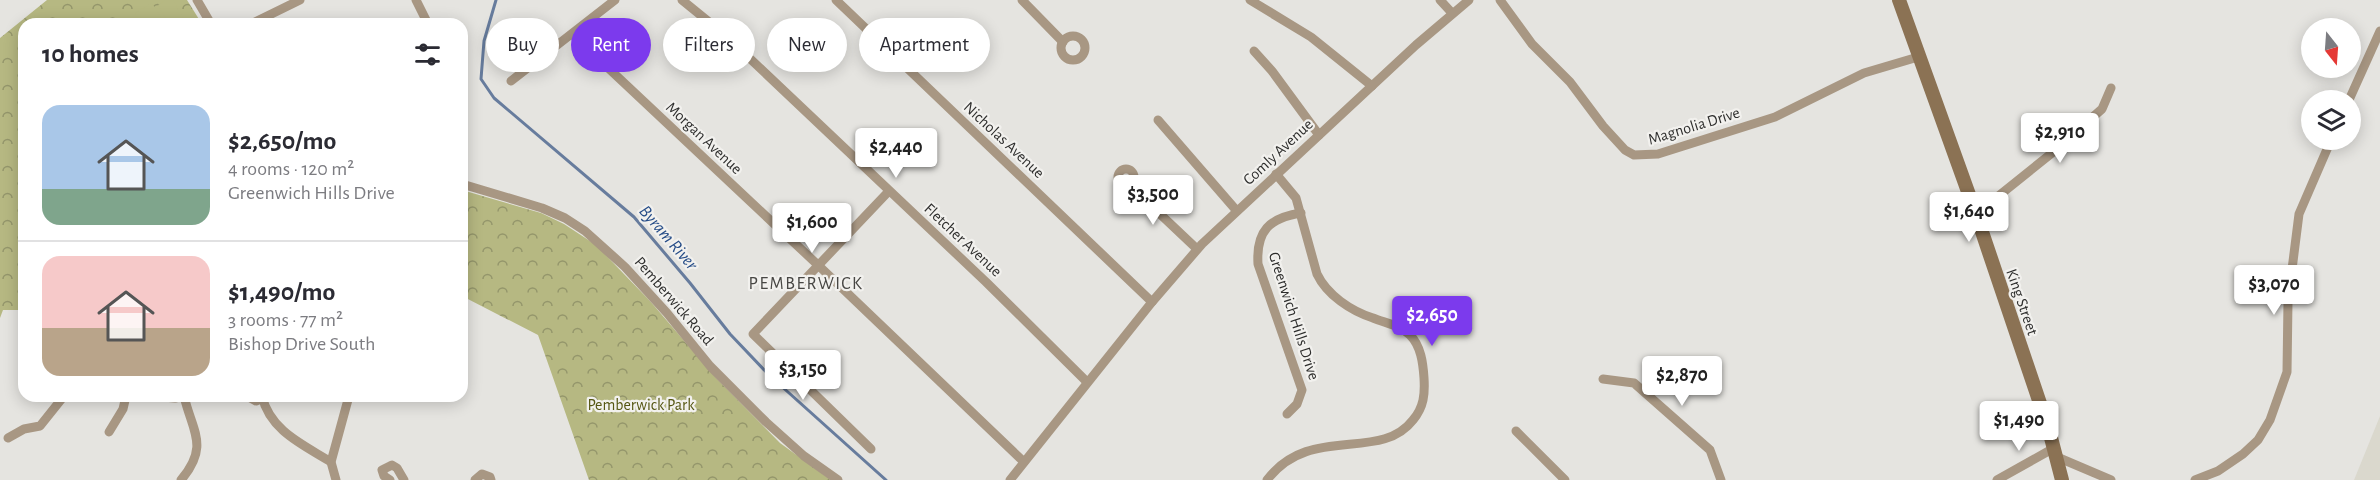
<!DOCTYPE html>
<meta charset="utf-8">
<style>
:root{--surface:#fff;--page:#f7f7f7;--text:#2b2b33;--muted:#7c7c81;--line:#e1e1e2;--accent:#7c3aed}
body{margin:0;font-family:"Alegreya Sans",sans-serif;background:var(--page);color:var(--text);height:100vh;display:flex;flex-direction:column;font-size:22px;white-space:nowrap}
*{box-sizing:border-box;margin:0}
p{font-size:20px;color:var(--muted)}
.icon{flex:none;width:33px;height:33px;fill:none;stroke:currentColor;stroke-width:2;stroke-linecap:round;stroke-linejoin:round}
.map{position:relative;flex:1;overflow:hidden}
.drawer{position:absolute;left:18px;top:18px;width:450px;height:384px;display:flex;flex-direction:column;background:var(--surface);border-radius:18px;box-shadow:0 3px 15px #0003}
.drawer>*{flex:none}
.top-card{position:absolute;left:486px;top:18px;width:570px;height:54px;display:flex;gap:12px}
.needle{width:39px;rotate:163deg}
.buttons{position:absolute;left:2301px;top:18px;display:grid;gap:12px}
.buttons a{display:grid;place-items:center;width:60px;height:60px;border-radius:50%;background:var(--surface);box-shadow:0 3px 15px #0003;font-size:30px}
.price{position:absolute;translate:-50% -51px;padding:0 14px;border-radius:6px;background:#fff;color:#222;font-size:20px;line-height:39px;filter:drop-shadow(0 2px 3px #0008)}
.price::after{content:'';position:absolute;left:50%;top:36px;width:18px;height:14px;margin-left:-9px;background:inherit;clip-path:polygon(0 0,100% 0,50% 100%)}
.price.current{background:var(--accent);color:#fff}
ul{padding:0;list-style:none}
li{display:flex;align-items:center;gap:18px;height:150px;padding:0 24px}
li+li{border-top:2px solid var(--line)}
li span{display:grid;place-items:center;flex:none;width:168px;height:120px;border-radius:18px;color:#555}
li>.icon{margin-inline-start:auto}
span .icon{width:72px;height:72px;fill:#fffc;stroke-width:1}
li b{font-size:26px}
h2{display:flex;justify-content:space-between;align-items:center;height:72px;padding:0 24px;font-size:26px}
.chip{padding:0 21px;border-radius:27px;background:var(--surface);box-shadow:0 3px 15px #0003;font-size:21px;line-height:54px}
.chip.current{background:var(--accent);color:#fff}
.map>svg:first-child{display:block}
.built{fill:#dad8cd}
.park{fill:url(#park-crowns)}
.pitch{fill:#b6b882}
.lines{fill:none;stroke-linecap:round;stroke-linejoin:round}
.stream{stroke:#677c9d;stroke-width:3}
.minor{stroke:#a89783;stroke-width:9}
.secondary{stroke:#8b7254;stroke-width:14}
.labels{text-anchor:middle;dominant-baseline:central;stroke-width:4.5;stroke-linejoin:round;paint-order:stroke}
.street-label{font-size:16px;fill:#2e2e2d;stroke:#f2f1ee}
.park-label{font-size:16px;fill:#565713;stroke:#f2f1ee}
.water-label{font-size:18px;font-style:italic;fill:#254c87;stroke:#f2f1ee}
.neighbourhood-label{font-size:18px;letter-spacing:1.5px;fill:#484744;stroke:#f2f1ee}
</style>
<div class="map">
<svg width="2380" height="480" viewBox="0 0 2380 480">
<defs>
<pattern id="park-crowns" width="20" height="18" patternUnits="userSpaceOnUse" patternTransform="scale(1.5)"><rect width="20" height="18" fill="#b6b882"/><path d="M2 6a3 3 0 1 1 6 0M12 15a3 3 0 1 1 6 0" fill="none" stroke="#94966b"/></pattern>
</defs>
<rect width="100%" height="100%" fill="#e5e4e0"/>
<path class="built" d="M2380,416V480H2354Z"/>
<g class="park">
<path d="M47,0H187L202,24H24V310H3L0,318V38Z"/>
<path d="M462,190L541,213L564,224L596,245L650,301L717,379L780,443L831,480H589L538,335L462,296Z"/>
</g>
<g class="pitch">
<path d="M166,0H173L186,24H169L158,5Z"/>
<path d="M152,3L165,24H141L135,13Z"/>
</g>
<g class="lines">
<path class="stream" d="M496,0L484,41L481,79L494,98L634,217L690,283L730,334L769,375L886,480"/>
<g class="minor">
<path d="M197,0L211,24"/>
<path d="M416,0L428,24"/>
<path d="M682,0L725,35L986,282L1087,382"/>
<path d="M836,0L1152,302"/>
<path d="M1022,0L1063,42"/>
<path d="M1250,0L1311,37L1372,86"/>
<path d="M1440,0L1452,13"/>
<path d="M1500,0L1532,44L1570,82L1603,126L1625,150L1634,155L1658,154L1775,117L1864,73L1918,57"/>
<path d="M251,24L300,0"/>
<path d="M572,34L819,266L1024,462"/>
<circle cx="1073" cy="48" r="12"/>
<path d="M1254,51L1272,71L1319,135"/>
<path d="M511,81L615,0"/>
<path d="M2349,100L2380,31"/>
<path d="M1158,120L1236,210"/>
<circle cx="1126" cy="177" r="8"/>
<path d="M462,184L542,208L565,218L585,231L625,267L667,313L710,366L766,422L804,456L838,480"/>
<path d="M1131,184L1142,197L1197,249"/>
<path d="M1976,214L2052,153L2102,109L2111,88"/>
<path d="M1603,379L1634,383L1710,450L1721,480"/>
<path d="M150,396L175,398L184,396"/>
<path d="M247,396L256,401L263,398"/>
<path d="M262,396C270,431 304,445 331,462"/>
<path d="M1287,414L1297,404L1302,390L1258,264C1256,231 1269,218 1301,213"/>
<path d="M1516,431L1565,480"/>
<path d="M109,432L123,409L126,396"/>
<path d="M8,438L24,429L40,426L64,396"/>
<path d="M871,449L753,334L889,191"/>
<path d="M2057,457L2111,480"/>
<path d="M181,480C210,446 192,431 184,396"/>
<path d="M336,480L331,462L349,396"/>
<path d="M390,480L384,476L382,470L392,465L397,468L404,480"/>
<path d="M475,480L482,474L490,477L491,480"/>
<path d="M1010,480L1152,302L1202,244L1416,45L1469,0"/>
<path d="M1267,480C1310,423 1380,463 1413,420C1424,407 1425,394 1424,378C1423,363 1421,346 1410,335C1400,325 1385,323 1373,318C1351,311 1327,295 1317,274L1296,198L1276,174"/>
<path d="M1997,480L2054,448"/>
<path d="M2195,480L2218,471L2243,454L2258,440L2270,420L2287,372L2288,301L2299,214L2331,140"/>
</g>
<path class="secondary" d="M1899,0L1976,214L2049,430L2062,480"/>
</g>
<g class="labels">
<g class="street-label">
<text transform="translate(1694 126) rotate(-17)">Magnolia Drive</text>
<text transform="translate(704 138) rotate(43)">Morgan Avenue</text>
<text transform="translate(1004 140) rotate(43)">Nicholas Avenue</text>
<text transform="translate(1278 152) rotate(-43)">Comly Avenue</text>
<text transform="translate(963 240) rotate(43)">Fletcher Avenue</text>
<text transform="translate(674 301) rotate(49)">Pemberwick Road</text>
<text transform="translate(2022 302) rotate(71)">King Street</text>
<text transform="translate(1294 316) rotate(72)">Greenwich Hills Drive</text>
</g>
<g class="park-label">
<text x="641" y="405">Pemberwick Park</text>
</g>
<g class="water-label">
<text transform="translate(668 238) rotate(49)">Byram River</text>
</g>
<g class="neighbourhood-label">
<text x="806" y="284">PEMBERWICK</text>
</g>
</g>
</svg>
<div class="buttons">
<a><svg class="needle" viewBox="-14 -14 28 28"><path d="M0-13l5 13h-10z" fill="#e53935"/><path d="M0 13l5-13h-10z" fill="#7c7c81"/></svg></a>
<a><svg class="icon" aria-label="layers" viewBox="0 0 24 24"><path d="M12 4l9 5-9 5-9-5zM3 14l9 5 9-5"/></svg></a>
</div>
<b class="price" style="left:2060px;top:164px">$2,910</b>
<b class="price" style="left:896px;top:179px">$2,440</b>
<b class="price" style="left:1153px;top:226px">$3,500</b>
<b class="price" style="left:1969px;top:243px">$1,640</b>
<b class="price" style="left:812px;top:254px">$1,600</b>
<b class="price" style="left:2274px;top:316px">$3,070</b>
<b class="price current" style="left:1432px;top:347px">$2,650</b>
<b class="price" style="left:803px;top:401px">$3,150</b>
<b class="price" style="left:1682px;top:407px">$2,870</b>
<b class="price" style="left:2019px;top:452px">$1,490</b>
<div class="top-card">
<a class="chip">Buy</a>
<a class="chip current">Rent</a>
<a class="chip">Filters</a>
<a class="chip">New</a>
<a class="chip">Apartment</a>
</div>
<section class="drawer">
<h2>10 homes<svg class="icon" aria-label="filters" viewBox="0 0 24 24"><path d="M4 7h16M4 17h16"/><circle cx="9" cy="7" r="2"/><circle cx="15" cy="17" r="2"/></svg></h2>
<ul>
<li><span style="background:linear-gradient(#a9c7e8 70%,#7fa58c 0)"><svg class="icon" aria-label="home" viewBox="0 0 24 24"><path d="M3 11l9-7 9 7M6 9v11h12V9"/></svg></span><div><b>$2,650/mo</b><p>4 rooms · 120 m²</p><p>Greenwich Hills Drive</p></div></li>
<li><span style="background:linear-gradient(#f6c9c9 60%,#b9a48a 0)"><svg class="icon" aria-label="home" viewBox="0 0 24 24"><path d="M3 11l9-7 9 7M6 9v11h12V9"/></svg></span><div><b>$1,490/mo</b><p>3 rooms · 77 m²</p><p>Bishop Drive South</p></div></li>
</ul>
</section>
</div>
